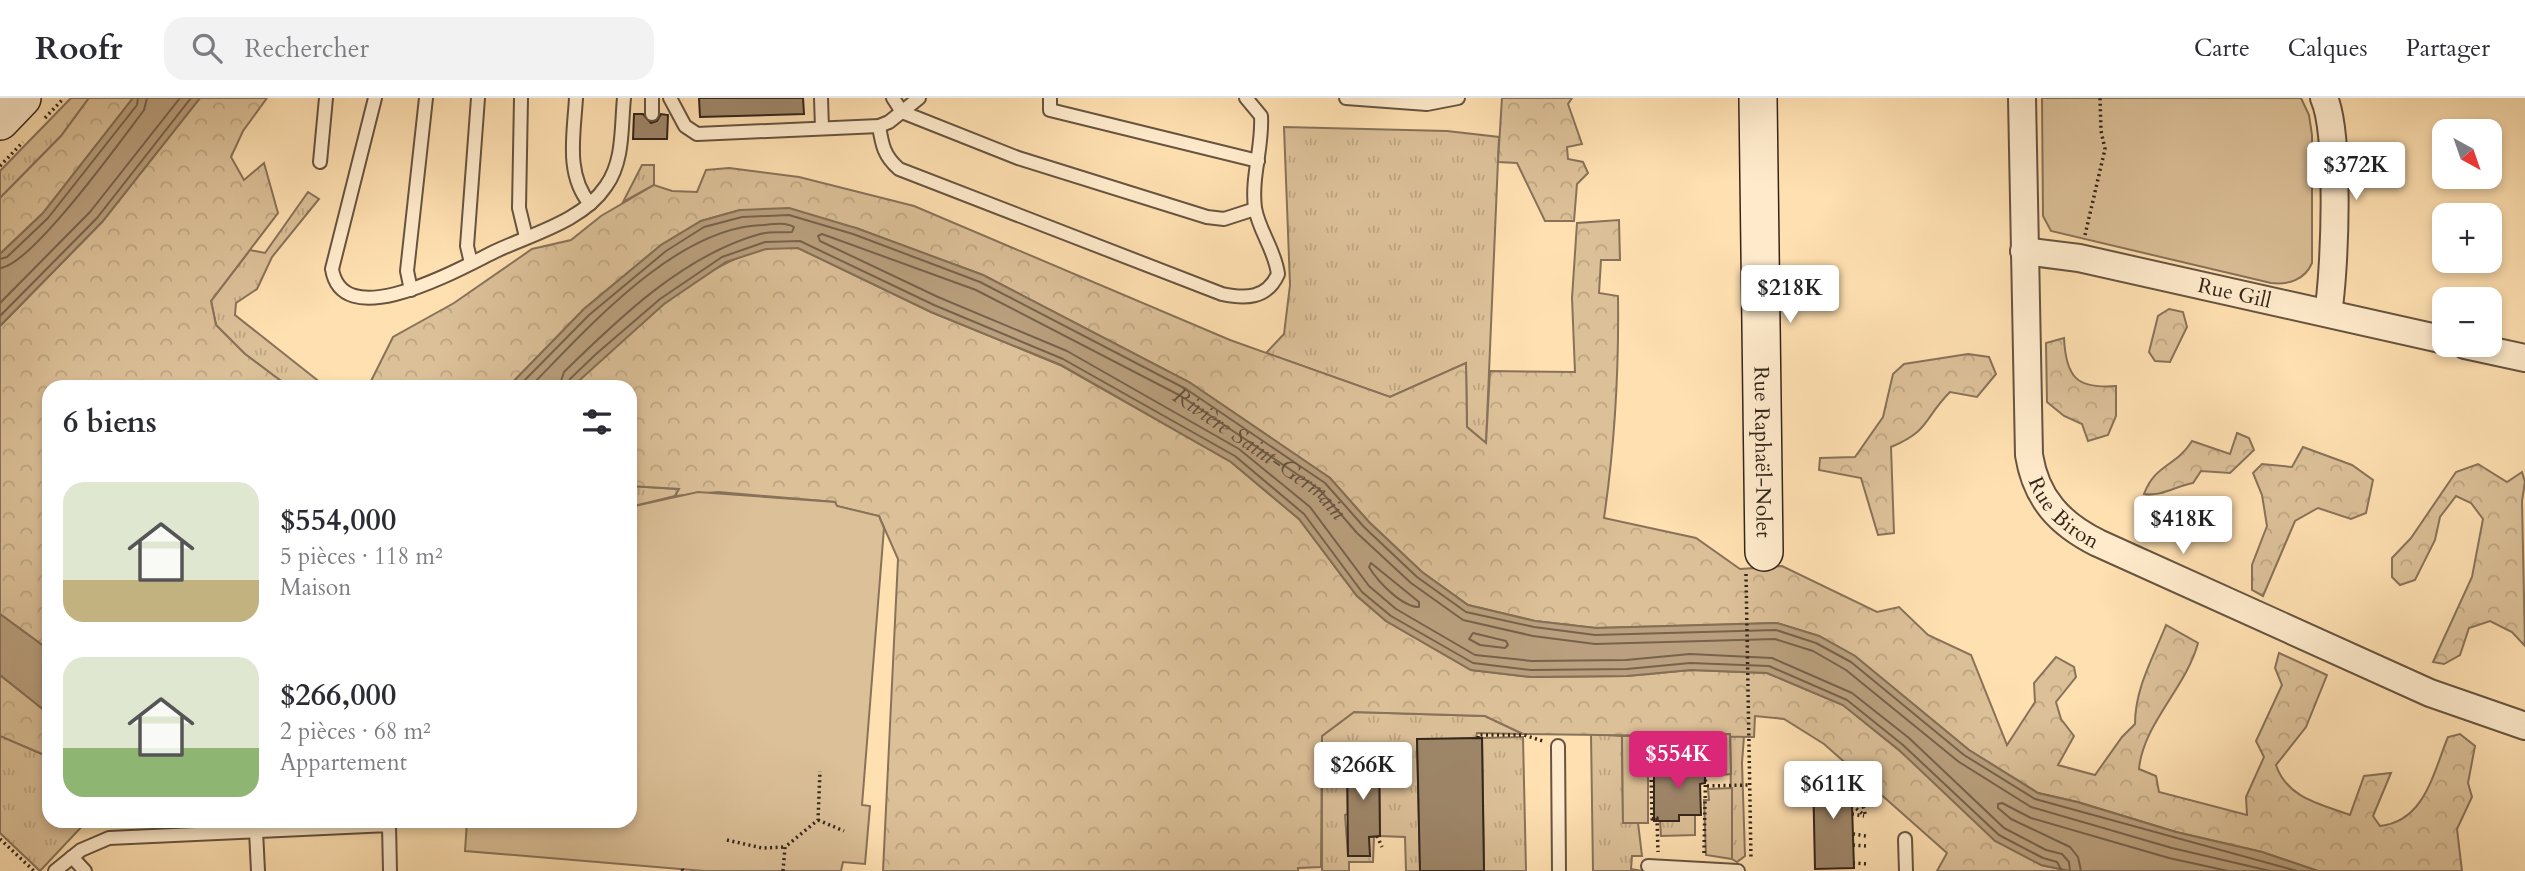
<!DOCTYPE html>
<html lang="fr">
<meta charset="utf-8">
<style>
:root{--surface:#fff;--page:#f2f2f3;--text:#2b2b33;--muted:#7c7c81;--line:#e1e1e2;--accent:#db2777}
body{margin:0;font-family:Cardo,serif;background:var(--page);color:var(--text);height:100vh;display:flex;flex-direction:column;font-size:26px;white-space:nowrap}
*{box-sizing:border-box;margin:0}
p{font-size:23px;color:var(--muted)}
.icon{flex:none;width:38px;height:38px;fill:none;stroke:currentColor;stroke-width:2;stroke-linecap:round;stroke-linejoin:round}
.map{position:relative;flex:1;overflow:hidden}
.sheet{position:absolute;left:42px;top:282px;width:595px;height:448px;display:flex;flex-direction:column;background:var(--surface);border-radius:21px;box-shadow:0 4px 10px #0003}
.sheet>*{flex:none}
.needle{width:46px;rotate:140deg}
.controls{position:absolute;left:2432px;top:21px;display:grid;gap:14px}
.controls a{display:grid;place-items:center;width:70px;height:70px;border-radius:14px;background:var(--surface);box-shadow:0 4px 10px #0003;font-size:35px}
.price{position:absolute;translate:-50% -60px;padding:0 16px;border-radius:7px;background:#fff;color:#222;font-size:23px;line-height:46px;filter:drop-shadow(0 2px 4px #0008)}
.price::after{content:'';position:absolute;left:50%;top:42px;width:21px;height:16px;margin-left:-10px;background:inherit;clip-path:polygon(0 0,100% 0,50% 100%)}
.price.on{background:var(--accent);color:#fff}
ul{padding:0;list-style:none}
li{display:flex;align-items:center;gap:21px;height:175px;padding:0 21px}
li span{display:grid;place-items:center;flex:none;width:196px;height:140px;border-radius:21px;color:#555}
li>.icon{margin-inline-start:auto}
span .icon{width:84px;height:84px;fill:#fffc;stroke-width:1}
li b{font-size:30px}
h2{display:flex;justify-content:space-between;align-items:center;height:84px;padding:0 21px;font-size:30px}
header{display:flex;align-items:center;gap:42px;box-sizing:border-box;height:98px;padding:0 35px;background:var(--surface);border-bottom:2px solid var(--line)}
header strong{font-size:33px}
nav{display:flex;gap:38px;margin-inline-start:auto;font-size:24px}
.search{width:490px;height:63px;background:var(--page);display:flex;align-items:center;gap:18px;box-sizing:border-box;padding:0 24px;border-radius:21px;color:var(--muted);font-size:26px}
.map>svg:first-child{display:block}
.grass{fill:url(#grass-tufts);stroke:#88725a;stroke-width:2}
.forest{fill:url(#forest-crowns);stroke:#88725a;stroke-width:2}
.park{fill:#dcc098;stroke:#88725a;stroke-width:2}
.water{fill:#baa07e;stroke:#846f56;stroke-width:2}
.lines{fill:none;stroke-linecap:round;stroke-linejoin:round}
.shore{stroke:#77624c;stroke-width:2}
.building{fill:#9e8669;stroke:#34251b;stroke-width:2}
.lane-casing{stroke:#675440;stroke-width:16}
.street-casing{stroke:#675440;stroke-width:30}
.secondary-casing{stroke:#34251b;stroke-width:40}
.path{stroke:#34251b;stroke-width:3.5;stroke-dasharray:2 3.5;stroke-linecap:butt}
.lane{stroke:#ffebcc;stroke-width:12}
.street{stroke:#ffebcc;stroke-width:26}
.secondary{stroke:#ffebcc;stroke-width:37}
.labels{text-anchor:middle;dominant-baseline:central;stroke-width:6;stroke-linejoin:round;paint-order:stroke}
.street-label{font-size:21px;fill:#34251b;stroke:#ffebcc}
.water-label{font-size:23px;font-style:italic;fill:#63503e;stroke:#ffebcc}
</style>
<header>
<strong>Roofr</strong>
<div class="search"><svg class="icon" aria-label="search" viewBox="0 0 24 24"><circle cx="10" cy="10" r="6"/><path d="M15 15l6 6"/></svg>Rechercher</div>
<nav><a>Carte</a><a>Calques</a><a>Partager</a></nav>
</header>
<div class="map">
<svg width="2525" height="773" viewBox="0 0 2525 773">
<defs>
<pattern id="grass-tufts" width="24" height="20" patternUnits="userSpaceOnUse" patternTransform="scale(1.75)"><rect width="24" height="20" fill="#dcc098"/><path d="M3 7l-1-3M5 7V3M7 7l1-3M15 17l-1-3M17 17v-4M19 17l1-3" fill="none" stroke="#bda582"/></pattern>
<pattern id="forest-crowns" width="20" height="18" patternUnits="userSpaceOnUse" patternTransform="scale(1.75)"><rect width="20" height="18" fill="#dcc098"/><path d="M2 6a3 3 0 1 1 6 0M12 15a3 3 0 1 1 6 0" fill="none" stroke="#bda582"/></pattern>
</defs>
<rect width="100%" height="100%" fill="#ffe0b1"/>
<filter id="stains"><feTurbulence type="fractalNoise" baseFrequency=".00286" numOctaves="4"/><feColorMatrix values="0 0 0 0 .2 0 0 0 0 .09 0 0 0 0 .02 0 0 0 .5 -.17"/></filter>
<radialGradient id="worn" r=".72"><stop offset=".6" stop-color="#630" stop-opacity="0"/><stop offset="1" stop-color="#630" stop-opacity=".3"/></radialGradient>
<g class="grass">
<path d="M71,0H89L61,38L0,100V73Z"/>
<path d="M1284,29L1447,33L1499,39L1486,345L1467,329L1466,265L1390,299L1266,255L1284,236L1290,187Z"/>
<path d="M642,67H654V87L623,104Z"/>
<path d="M308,94L319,101L272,159L257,191L236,205L235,217L326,289H289L245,256L216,227L211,203L250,152L265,155Z"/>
<path d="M630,388L679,391L675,398L630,409Z"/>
<path d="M1354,614L1485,618L1523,636L1477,635L1476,640L1417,642L1420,773H1406L1405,739L1380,738L1379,655H1347L1348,716L1345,717L1348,758H1369V739L1374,738L1373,764H1349V773H1322V638Z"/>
<path d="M1591,636L1622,638L1623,724L1638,725L1642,758H1632L1631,771L1642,773H1593Z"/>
<path d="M1730,636L1744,638L1742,665L1745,758L1737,764L1732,761Z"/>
<path d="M0,638L49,659V723H87L40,773L0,735Z"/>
<path d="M1523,639L1526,773H1484L1482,640Z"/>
<path d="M1679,717H1695V737L1661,738L1660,723H1678Z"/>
</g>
<g class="forest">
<path d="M89,0H133L43,115L0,156V100L61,38Z"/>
<path d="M200,0H267L243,33L231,59L244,82L264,65L278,115L211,203L216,227L245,256L289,289H49V552L0,516V228L102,124Z"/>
<path d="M1502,0H1572L1568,6L1582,46L1567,49L1568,61L1583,64L1588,75L1577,86L1574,123H1545L1517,65L1498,64Z"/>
<path d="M729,70L799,79L914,108L1230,242L1390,299L1466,265L1467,329L1486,345L1490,273L1575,274L1572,200L1577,125L1619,122L1620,162H1601L1599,195L1618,198C1619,274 1615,345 1604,420L1696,440L1740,471L1782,468L1877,514L1899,509L1928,537L1971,557L2007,647L2035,604L2034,585L2056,559L2074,569L2076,579L2056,604L2061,621L2074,638L2058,667L2095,677L2122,639L2135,626C2135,590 2153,560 2166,527L2198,545C2186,590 2143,626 2139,671L2156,678L2159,694L2247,717L2246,699L2264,659L2256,643L2282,587L2275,570L2279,555L2327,577L2306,629L2276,667C2287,700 2320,706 2350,717L2364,678L2391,675L2373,718L2380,728C2425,723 2433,675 2448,639L2460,636L2475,648L2468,685L2472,699L2457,731L2462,773H2318L2262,754L2176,734L2078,704L2038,695L1969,652L1855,558L1819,538L1777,525L1596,530L1535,523L1468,507L1422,474L1369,424L1330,380L1189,284L983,177L856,130L740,112L701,123L661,147L584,211L508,289H368L393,239L454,205L532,151L571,142L601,118L654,87L672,93L697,94L706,72Z"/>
<path d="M798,150L931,214L1060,267L1231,364L1299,421L1357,498L1386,523L1471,572L1531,579L1627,578L1691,572L1767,575L1843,607L2041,767L2070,773H1937L1947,755L1824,646L1784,621L1755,618L1754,639L1523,636L1485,618L1354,614L1322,638L1321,769L1298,770V773H883L898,461L879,418L836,408L835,404L718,394L675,398L679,391L630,388V289H572C620,242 699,165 765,151C775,149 787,150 798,150Z"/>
<path d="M2169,211L2183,214L2187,229L2170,264L2155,263L2149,254L2158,218Z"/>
<path d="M2064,240C2066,280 2077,291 2116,288V318L2108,337L2088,343L2082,326L2064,318L2047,304L2046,245Z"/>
<path d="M1968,256L1989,259L1996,276L1977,299L1950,294C1923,321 1931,332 1891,349L1894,435L1878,437L1861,380L1819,372L1820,360L1855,359L1883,319L1893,276L1904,266Z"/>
<path d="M2237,335L2249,340L2254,352L2230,375L2201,373L2193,385C2176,388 2161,399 2144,396C2155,366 2176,369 2192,343L2230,356Z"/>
<path d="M2303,349L2352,367L2373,382L2366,415L2351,421L2318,410L2295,423L2263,498L2252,492V467L2267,428L2262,397L2253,375L2262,366L2292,369Z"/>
<path d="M2478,366L2507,384L2522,374L2525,384L2522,403L2525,548L2512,534L2490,523L2469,530L2460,557L2444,566L2433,564L2472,479L2483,421L2471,405L2456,398L2440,419L2435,442L2415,482L2400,487L2392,479V460L2411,440L2456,374Z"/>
<path d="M0,577L49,616V659L0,638Z"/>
</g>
<g class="park">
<path d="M2042,0H2301L2309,17L2312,37V165C2305,182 2288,187 2271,185L2051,133L2043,118Z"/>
<path d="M698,394L835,404L837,408L879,418L884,430L862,707L870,708L865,766L843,764L841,773H704L465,753L467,723H630V409Z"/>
<path d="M1730,636L1731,676L1708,678V654H1702V663H1693V666L1648,669V725H1623L1622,638Z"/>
<path d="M1732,690V761L1706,757L1704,702H1709L1708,691Z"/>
</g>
<g class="water">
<path d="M133,0H200L102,124L0,228V156L43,115Z"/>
<path d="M789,110L856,130L983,177L1189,284L1330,380L1369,424L1422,474L1468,507L1535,523L1596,530L1777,525L1819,538L1855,558L1969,652L2038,695L2077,704L2176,734L2262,754L2318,773H2070L2041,767L1995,743L1899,652L1843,607L1767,575L1691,572L1627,578L1531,579L1471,572L1386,523L1357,498L1299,421L1231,364L1061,267L931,214L798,150L766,151L726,164L664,206L572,289H508L584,211L661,147L701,123L740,112Z"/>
<path d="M0,516L49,552V616L0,577Z"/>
</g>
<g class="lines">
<g class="shore">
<path d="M0,161L7,159L48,120L137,7L138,0"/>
<path d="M0,170C31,168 122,41 144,12L147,0"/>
<path d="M0,205L90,114L180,0"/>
<path d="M0,218L97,120L191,0"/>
<path d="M518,289L589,217L666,153L704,129L742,119L789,117L853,136L980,184L1186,291L1325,385L1364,429L1417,479L1466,514L1534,529L1595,537L1776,532L1816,545L1851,564L1964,657L2035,701L2297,773"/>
<path d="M530,289C588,230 676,129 763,127C773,126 785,124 794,129L792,134C782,135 770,133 760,136C684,157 619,220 564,274L559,289"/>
<path d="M568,289L570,281L596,256L660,201L722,159L765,144L800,143L934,207L1063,261L1235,358L1304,416L1362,494L1391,518L1473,565L1531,572L1627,571L1690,565L1769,568L1847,602L1903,647L1999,737L2043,760L2057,764L2062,773"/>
<path d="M1371,465L1419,504V509C1402,509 1378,484 1369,469Z"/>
<path d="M1473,535L1506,543L1508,547L1505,550L1480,547L1469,541Z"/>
<path id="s1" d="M2070,773L2069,764L2062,756L2046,752L2004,730L1909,640L1852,595L1772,560L1690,556L1626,562L1532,563L1475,557L1396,511L1369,488L1310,409L1239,351L1067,253L938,199L820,143L818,138L822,136L976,192L1181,298L1319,391L1357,435L1411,485L1463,522L1533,538L1595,546L1775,541L1813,553L1846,572L1959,664L2031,709L2172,750L2270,773"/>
<path d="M2081,773L2078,759L2070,749L2011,721L1998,710V706L2002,705L2031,720L2169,760L2228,773"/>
</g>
</g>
<g class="building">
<path d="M699,0H803L804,16L700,19Z"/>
<path d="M634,16H643L651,25L657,23L661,16L668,17L667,41H633Z"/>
<path d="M1482,640L1484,773H1420L1417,641Z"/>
<path d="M1347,655H1379L1380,738L1369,739L1370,758H1348Z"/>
<path d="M1705,666V685L1700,686L1701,717H1679V723H1654V667Z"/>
<path d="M1851,675L1854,770L1815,771L1813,676Z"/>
</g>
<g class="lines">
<g class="lane-casing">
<g id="lane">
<path d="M375,0L332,171C343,239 466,167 496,153C532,136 583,123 606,88C624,63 621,29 624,0"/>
<path d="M521,0L519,110L526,139"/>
<path d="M576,0C574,36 565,76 590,106"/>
<path d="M652,0V16"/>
<path d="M670,0L685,28L697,36L879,28L889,24L919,0"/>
<path d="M821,0L822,30"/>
<path d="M893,0L902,14L1018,60L1207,119L1224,121L1255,111"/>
<path d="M1050,0V12L1258,63"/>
<path d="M1346,0L1427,6L1458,0"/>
<path d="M879,28C882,47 884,58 899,71L1222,196C1245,201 1267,201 1278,176C1275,152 1259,133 1255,110C1251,79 1263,48 1261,18L1246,0"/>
<path d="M320,64L326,0"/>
<path d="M471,165L467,148L478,0"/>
<path d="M411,192L407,173L426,0"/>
<path d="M1558,648L1559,773"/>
<path d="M256,733L258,773"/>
<path d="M1905,741L1906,773"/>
<path d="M72,759L85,773"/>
<path d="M1648,768L1738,773"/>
<path d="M55,773L81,752L109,740L389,727L390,773"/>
</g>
</g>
<g class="street-casing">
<g id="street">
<path id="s2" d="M2022,0L2029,357C2036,401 2060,426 2098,445L2430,595L2525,628"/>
<path d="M2324,0C2340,36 2335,174 2328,215"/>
<path id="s3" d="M2024,153L2079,160L2445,242"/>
<path d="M2465,247L2525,260"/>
</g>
</g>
<g class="secondary-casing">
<g id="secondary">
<path id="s4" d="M1758,0L1764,454"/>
<path d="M0,23L22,0"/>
</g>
</g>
<g class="path">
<path d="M45,20L64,0"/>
<path d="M0,68L23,44"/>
<path d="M2085,137L2105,51L2101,33L2100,0"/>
<path d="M1746,476L1751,762"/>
<path d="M1478,640V637H1524L1543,643"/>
<path d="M1651,671L1652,721L1657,720L1658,754"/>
<path d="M1852,685L1858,689L1866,719"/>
<path d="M1707,688L1750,687"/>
<path d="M1852,707L1864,717"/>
<path d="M1852,716L1864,718"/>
<path d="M818,722L844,733"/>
<path d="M1853,736L1866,738"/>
<path d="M1377,738L1382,749"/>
<path d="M0,741L34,773"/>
<path d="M727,742L762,750L785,749"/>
<path d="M1853,747L1867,748"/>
<path d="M1704,755L1706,656"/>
<path d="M1853,765L1868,766"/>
<path d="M682,771L683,773"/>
<path d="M783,773L785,749L818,722L820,673"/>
</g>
<use href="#lane" class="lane"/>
<use href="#street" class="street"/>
<use href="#secondary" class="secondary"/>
</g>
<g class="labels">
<g class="street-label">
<text stroke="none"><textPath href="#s3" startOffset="215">Rue Gill</textPath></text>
<text stroke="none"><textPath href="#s4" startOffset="354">Rue Raphaël-Nolet</textPath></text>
<text stroke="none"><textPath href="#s2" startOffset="427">Rue Biron</textPath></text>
</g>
<g class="water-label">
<text stroke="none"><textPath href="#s1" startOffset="1960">Rivière Saint-Germain</textPath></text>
</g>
</g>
<rect width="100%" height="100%" filter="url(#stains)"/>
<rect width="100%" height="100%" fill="url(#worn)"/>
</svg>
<div class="controls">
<a><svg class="needle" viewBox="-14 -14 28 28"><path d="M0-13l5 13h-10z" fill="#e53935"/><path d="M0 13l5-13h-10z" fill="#7c7c81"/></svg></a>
<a>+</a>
<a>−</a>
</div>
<b class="price" style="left:2356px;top:104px">$372K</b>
<b class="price" style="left:1790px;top:227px">$218K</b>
<b class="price" style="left:2183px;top:458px">$418K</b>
<b class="price on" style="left:1678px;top:693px">$554K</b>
<b class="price" style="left:1363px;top:704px">$266K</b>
<b class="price" style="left:1833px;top:723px">$611K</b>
<section class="sheet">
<h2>6 biens<svg class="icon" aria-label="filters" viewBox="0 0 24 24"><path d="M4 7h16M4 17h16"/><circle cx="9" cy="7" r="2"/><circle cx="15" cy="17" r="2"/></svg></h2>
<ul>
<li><span style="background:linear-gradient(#dfe7d0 70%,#c2b280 0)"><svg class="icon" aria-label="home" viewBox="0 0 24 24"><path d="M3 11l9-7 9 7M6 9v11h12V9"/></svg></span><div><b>$554,000</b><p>5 pièces · 118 m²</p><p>Maison</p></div></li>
<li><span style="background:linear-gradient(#dfe7d0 65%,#8fb573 0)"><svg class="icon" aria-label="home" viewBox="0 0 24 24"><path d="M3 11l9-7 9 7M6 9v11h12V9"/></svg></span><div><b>$266,000</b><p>2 pièces · 68 m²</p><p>Appartement</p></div></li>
</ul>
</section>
</div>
